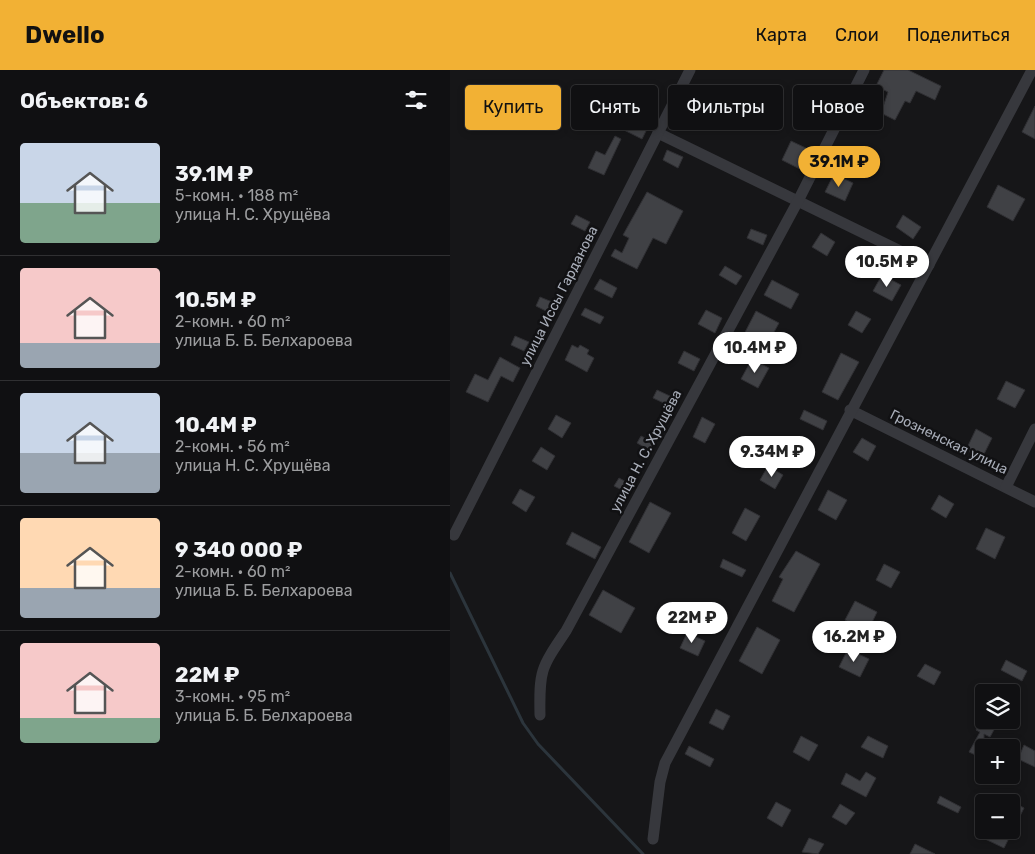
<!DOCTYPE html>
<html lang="ru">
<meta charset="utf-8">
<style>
:root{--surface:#101012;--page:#1e1e20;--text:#f1f3f6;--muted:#9c9d9f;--line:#303032;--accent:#f2b134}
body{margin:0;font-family:Rubik,sans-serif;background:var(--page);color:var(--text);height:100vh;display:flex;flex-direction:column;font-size:19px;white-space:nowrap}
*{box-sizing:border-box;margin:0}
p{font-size:16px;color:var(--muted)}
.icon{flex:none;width:28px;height:28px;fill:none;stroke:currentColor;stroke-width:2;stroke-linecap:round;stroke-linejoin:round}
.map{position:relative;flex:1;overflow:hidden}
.drawer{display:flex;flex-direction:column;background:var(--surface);width:450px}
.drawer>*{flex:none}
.top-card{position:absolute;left:15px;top:15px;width:475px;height:45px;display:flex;gap:10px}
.controls{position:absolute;left:525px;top:614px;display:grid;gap:10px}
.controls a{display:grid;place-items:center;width:45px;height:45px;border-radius:5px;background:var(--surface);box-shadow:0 2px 8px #0003,0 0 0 1px var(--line);font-size:25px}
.price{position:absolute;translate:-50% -42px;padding:0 11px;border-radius:18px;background:#fff;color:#222;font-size:16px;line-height:32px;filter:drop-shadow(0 1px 2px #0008)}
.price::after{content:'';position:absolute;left:50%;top:30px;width:15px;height:11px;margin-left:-8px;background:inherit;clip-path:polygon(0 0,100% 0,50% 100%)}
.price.current{background:var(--accent);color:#111}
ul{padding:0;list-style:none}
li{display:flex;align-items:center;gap:15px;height:125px;padding:0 20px}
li+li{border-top:1px solid var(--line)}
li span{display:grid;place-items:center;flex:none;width:140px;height:100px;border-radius:5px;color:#555}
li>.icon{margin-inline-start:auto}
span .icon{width:60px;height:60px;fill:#fffc;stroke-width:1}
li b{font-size:21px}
h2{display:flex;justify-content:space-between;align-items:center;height:60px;padding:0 20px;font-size:21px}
.pill{padding:0 18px;border-radius:5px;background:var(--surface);box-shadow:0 2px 8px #0003,0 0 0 1px var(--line);font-size:18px;line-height:45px}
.pill.current{background:var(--accent);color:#111}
header{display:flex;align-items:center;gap:30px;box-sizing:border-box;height:70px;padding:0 25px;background:var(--accent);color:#111}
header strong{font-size:24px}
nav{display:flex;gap:28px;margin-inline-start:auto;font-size:18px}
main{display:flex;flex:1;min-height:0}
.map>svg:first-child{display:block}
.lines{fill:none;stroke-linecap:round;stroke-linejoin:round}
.stream{stroke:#2c353c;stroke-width:3}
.building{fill:#404145;stroke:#303034}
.minor{stroke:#37383d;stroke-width:11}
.labels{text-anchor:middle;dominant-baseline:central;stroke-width:5;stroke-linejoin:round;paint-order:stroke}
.street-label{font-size:14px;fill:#a8adb8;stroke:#111113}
</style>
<header>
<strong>Dwello</strong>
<nav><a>Карта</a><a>Слои</a><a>Поделиться</a></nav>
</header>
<main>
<section class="drawer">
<h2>Объектов: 6<svg class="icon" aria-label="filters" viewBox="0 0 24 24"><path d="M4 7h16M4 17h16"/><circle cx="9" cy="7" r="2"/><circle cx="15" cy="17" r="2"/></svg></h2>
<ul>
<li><span style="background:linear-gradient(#c9d6e8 60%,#7fa58c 0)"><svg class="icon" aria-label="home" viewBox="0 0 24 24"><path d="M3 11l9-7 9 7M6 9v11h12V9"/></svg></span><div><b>39.1M ₽</b><p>5-комн. · 188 m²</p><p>улица Н. С. Хрущёва</p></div></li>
<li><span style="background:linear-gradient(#f6c9c9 75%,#9aa5b1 0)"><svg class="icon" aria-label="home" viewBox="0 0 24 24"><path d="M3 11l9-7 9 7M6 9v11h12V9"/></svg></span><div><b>10.5M ₽</b><p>2-комн. · 60 m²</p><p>улица Б. Б. Белхароева</p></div></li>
<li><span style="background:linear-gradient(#c9d6e8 60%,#9aa5b1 0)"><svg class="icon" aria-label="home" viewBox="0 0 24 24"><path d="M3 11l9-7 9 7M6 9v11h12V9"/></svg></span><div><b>10.4M ₽</b><p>2-комн. · 56 m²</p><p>улица Н. С. Хрущёва</p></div></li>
<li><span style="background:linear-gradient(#ffd9b3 70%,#9aa5b1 0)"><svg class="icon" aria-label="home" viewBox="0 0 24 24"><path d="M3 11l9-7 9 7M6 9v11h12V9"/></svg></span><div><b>9 340 000 ₽</b><p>2-комн. · 60 m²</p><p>улица Б. Б. Белхароева</p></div></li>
<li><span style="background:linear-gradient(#f6c9c9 75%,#7fa58c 0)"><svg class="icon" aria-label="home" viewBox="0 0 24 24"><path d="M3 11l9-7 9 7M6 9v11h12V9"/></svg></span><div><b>22M ₽</b><p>3-комн. · 95 m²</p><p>улица Б. Б. Белхароева</p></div></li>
</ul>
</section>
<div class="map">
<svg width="585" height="784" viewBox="0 0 585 784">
<rect width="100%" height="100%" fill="#161618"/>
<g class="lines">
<path class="stream" d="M0,503L73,653L88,674L193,784"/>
</g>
<g class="building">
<path d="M434,0H458L491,16L485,30L466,21L460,33L455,31L445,50L431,43L438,22L426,16Z"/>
<path d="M187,15L208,24L203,34L183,24Z"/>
<path d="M240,29L261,40L258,47L236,37Z"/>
<path d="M585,36V69L572,62Z"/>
<path d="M354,44L366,50L361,59L349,53Z"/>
<path d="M178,50L197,59L192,69L174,60Z"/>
<path d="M165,66L171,69L154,105L138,98L146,81L155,85Z"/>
<path d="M341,71L360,80L350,99L332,90Z"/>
<path d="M217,80L233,87L228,98L213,90Z"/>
<path d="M384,104L403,113L395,131L375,122Z"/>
<path d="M548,115L575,129L563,151L537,137Z"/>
<path d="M197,122L233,141L216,174L203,168L187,199L161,186L165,179L172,183L179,168L173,165Z"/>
<path d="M126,145L140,152L135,161L121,154Z"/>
<path d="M453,145L471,157L463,169L446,157Z"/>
<path d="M301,159L317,165L313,175L297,168Z"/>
<path d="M371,163L385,172L377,186L362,177Z"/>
<path d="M275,196L292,206L286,215L269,205Z"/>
<path d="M432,205L451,215L442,231L423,221Z"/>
<path d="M150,209L167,218L162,228L144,219Z"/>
<path d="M322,210L349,224L341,239L314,225Z"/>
<path d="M90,227L107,234L102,244L86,236Z"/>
<path d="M135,238L154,247L150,254L131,245Z"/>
<path d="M256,240L272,248L265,263L248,254Z"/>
<path d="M306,241L329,253L312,284L290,272Z"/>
<path d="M406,241L421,249L412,263L398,255Z"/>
<path d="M65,266L79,272L74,281L61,275Z"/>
<path d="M122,275L128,278L130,275L139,280L137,284L144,288L137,302L115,290Z"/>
<path d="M234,281L250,289L244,301L228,293Z"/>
<path d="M391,283L409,292L388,330L372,322Z"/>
<path d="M50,287L70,298L63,312L51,306L38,332L16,322L25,304L38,310Z"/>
<path d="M302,289L319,298L308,318L291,309Z"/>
<path d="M556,311L575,320L565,338L547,329Z"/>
<path d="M207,320L222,327L218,335L203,328Z"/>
<path d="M354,340L377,351L373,360L350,349Z"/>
<path d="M106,345L121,353L112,368L98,359Z"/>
<path d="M252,347L265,354L255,373L243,367Z"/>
<path d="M526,359L542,368L532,388L516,380Z"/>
<path d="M191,366L205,373L201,381L187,373Z"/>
<path d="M412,368L426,376L418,391L403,382Z"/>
<path d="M91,377L105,386L97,400L82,391Z"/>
<path d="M318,396L333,405L325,419L310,410Z"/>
<path d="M169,408L180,414L176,422L164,416Z"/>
<path d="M70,419L85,427L76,442L62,433Z"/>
<path d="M378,420L397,430L386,450L368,440Z"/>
<path d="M489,425L504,434L496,448L481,439Z"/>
<path d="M200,432L221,443L199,483L179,472Z"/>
<path d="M295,438L310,446L296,471L282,463Z"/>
<path d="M536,458L555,467L545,489L526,479Z"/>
<path d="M122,462L151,477L145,489L116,474Z"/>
<path d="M346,481L370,494L344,542L322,531L333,509L329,507Z"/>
<path d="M273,489L296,500L292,507L270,497Z"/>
<path d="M434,494L450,502L441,518L426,510Z"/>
<path d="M153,520L185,538L171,563L139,545Z"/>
<path d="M405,531L427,542L417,563L395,550Z"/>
<path d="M307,557L330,570L312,604L289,591Z"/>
<path d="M237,563L255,571L248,586L230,578Z"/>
<path d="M398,579L419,589L410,607L389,597Z"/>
<path d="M556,590L577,601L572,611L551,600Z"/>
<path d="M475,594L491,602L484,615L467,606Z"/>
<path d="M266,639L280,646L273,660L259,653Z"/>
<path d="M532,651L545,658L540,667L534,664V689L519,682L530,662L526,660Z"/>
<path d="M351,666L368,675L359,691L343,682Z"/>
<path d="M418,666L438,676L433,688L411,677Z"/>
<path d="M574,675L585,681V697L568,689Z"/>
<path d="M239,676L264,689L260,697L235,684Z"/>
<path d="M416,702L426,708L416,727L391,714L396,703L410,711Z"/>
<path d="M490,726L511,737L508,743L487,733Z"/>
<path d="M561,731L574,738L554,778L533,768L537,760H561Z"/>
<path d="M326,732L341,740L332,757L317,748Z"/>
<path d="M390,734L405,743L396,755L382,747Z"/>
<path d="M359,768L374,774L368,784L352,782Z"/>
<path d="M465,774L485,784H460Z"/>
</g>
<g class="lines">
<g class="minor">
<path d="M208,63L479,195"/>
<path d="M400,340L585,432"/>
<path d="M556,417L585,359"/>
<path d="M4,465L240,0"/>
<path d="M90,645C89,600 91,598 116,561L348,131L414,0"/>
<path d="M203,769L210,712L215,693L582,0"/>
</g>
</g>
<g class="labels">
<g class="street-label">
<text transform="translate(109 226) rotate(-63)">улица Иссы Гарданова</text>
<text transform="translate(499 372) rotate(26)">Грозненская улица</text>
<text transform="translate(196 381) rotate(-62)">улица Н. С. Хрущёва</text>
</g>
</g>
</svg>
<div class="controls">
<a><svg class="icon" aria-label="layers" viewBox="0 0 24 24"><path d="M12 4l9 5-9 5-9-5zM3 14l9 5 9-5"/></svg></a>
<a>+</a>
<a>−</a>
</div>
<b class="price current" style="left:389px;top:118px">39.1M ₽</b>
<b class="price" style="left:437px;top:218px">10.5M ₽</b>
<b class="price" style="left:305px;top:304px">10.4M ₽</b>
<b class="price" style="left:322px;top:408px">9.34M ₽</b>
<b class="price" style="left:242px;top:574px">22M ₽</b>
<b class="price" style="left:404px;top:593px">16.2M ₽</b>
<div class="top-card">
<a class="pill current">Купить</a>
<a class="pill">Снять</a>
<a class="pill">Фильтры</a>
<a class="pill">Новое</a>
</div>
</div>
</main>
